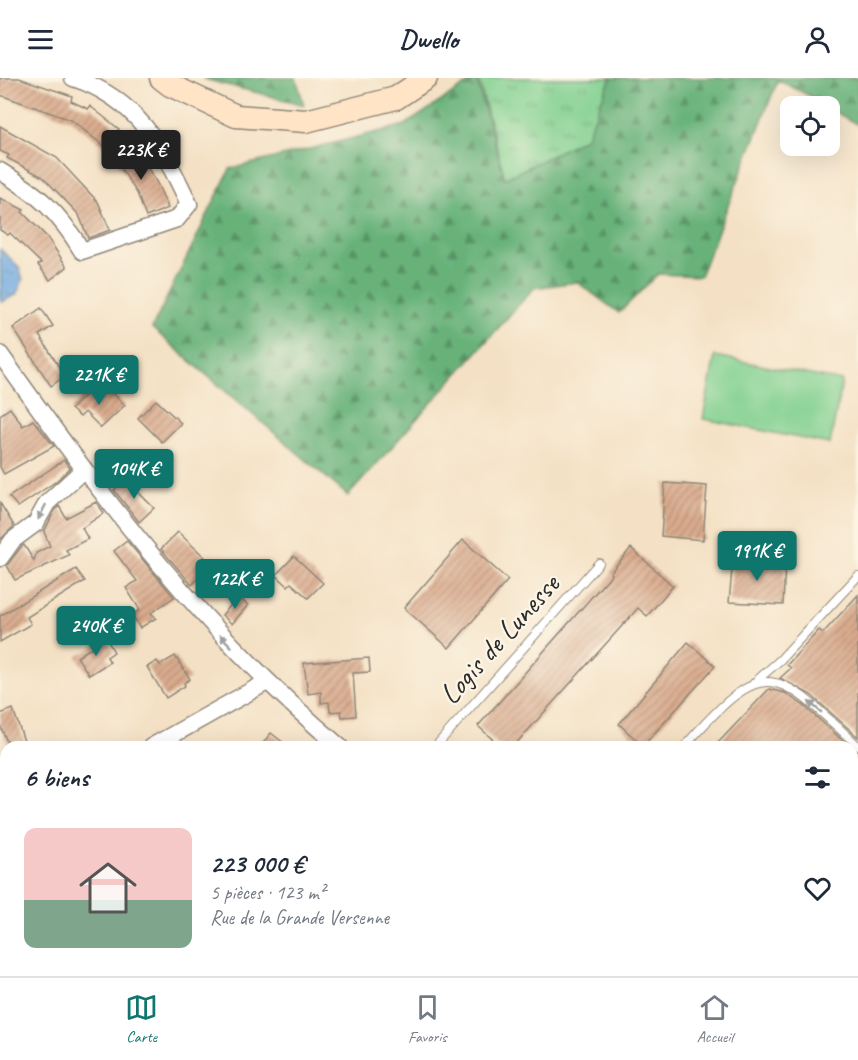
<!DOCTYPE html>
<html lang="fr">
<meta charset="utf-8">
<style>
:root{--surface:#fff;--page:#f6f6f7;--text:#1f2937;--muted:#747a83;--line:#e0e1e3;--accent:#0f766e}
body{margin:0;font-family:Caveat,sans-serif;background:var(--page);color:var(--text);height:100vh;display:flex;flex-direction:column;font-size:22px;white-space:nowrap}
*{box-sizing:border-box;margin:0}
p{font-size:20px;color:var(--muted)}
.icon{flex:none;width:33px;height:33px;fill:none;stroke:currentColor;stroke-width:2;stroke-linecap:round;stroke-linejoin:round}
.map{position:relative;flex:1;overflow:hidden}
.drawer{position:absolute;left:0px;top:663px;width:858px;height:236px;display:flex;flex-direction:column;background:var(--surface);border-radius:18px 18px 0 0;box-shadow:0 6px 24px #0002}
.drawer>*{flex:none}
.fabs{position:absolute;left:780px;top:18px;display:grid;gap:12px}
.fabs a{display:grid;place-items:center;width:60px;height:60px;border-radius:12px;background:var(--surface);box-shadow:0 6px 24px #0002;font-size:30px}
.price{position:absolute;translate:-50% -51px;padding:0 14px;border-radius:6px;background:var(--accent);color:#fff;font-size:20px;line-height:39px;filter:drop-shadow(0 2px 3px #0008)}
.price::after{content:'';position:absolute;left:50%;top:36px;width:18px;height:14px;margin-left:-9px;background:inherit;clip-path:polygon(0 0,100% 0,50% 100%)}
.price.on{background:#222;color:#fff}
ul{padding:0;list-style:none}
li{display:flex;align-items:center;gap:18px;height:150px;padding:0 24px}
li span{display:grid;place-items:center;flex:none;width:168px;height:120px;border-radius:12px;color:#555}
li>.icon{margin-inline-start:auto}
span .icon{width:72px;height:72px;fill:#fffc;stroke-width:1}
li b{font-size:26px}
h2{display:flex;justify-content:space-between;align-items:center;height:72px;padding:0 24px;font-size:26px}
header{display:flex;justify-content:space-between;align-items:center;height:78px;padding:0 24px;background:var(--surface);font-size:27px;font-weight:700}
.menu{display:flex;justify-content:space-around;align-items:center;height:84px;border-top:2px solid var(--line);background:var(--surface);font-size:16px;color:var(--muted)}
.menu a{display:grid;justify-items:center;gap:3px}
.menu .on{color:var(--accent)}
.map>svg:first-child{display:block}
.grass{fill:url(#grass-tufts);stroke:#567e5e;stroke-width:1.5}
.forest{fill:url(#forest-firs);stroke:#4a6e52;stroke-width:1.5}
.park{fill:#81d090;stroke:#567e5e;stroke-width:1.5}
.water{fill:url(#water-ripples);stroke:#4d6a85;stroke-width:1.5}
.building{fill:url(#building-hatch)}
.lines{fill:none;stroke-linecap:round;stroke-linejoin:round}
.lane-casing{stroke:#908678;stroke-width:10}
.street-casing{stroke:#908678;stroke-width:19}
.secondary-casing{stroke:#908678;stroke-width:25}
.lane{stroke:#fff;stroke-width:8}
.street{stroke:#fff;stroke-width:16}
.secondary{stroke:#ffe4c6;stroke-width:22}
.oneway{fill:#a0a0a0}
.labels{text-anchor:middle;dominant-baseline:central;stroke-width:4.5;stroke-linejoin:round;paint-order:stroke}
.street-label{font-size:30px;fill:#2b2b2b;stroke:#fcf5e5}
</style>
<header><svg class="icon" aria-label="menu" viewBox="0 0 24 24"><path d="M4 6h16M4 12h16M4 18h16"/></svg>Dwello<svg class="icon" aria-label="person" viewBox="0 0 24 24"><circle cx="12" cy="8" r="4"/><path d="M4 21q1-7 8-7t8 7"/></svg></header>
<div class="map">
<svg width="858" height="898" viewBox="0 0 858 898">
<defs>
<pattern id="grass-tufts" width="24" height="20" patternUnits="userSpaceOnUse" patternTransform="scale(1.5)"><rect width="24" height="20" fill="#81d090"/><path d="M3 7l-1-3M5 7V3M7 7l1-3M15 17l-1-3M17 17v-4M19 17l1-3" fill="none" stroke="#6aa976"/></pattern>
<pattern id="forest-firs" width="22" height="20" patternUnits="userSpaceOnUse" patternTransform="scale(1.5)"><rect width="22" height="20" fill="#68b27a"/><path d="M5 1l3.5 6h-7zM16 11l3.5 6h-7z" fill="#569164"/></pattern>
<pattern id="water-ripples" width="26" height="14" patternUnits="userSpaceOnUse" patternTransform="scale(1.5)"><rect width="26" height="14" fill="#6fa9df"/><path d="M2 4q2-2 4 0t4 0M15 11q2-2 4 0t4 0" fill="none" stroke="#5b8ab5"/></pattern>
<pattern id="building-hatch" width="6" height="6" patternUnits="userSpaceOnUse" patternTransform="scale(1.5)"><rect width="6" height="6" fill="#daac8e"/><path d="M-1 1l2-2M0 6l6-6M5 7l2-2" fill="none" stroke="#b18c74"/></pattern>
</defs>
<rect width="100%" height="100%" fill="#fcf5e5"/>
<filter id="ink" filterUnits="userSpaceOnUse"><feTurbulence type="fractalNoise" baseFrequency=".0167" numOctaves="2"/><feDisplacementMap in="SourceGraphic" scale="12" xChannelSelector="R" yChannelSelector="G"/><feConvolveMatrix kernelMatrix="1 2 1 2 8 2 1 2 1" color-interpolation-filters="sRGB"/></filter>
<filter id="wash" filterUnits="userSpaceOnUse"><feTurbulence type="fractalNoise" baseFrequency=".008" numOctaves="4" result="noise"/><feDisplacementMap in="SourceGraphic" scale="24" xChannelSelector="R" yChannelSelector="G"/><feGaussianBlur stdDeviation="1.35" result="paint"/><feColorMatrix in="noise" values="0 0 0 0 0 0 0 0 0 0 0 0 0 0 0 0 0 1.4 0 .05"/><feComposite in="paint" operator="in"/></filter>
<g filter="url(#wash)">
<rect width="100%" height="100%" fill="#f4e1c5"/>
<path class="grass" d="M478,0H611L586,60L505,101Z"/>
<g class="forest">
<path d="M203,0H296L304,27L208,2Z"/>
<path d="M476,0L505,101L586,60L611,0H858V47L830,31V28L778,2L700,198L658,196L619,235L577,204L534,210L348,418L152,250L230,91L405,47Z"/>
</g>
<path class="park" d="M715,278L842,303L830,366L703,341Z"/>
<path class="water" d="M0,171L19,189L23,202L16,217L1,224Z"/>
<g id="blocks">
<g class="building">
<path d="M0,0H19L72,18L71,23L88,31L90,28L119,51L104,68L71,42L0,17Z"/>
<path d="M0,48L57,80L98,124L110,152L88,160L79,137L43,99L7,80L9,77L0,73Z"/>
<path d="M133,66L157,105L168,130L146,139L137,115L113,78Z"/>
<path d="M0,120L24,132L22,134L47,159L67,189L50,202L38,187L41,185L10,155L8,157L0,152Z"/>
<path d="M41,230L53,248L39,257L65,298L51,308L13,250Z"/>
<path d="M94,308L102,317L108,311L125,327L101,350L85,334L80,339L71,331Z"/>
<path d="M156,322L181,345L162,364L138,340Z"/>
<path d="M10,330L23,348L33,342L54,368L4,396L0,389V337Z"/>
<path d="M64,382L70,390L55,404L18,429L9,419Z"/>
<path d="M125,401L154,430L139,444L114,412Z"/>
<path d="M665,405L707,408L703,462L661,458Z"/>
<path d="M96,424L104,435L82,450L88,461L66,472L69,477L15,502L7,487L21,469L24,467L34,483L36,475L50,468L44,454L55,432L59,428L66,440Z"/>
<path d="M0,425L14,448L0,462Z"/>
<path d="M178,454L212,486L192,507L161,471Z"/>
<path d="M463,462L508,502L449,570L404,530Z"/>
<path d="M127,463L174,519L151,535L156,540L140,550L132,537L140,532L126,510L137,503L114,473Z"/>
<path d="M631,470L673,508L647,538L638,530L513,669H501L478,648L612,496L610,495Z"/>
<path d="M294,478L323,505L308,520L291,505L288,508L276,497Z"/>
<path d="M733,481L785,484L783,527L729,524Z"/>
<path d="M76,491L85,503L27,539L31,546L0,564V538Z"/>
<path d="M858,517V659L811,617L780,600L791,590L787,587L819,552L823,555Z"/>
<path d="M238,519L248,527L232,546L222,537Z"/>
<path d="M106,560L114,574L107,579L110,584L89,597L77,579Z"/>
<path d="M688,564L715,588L643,668L619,646Z"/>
<path d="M175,578L190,601L184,605L185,608L166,620L147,589L157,583L160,587Z"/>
<path d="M369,580L370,594L353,595L356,638L342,639L341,633L330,634L329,624L321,625V614L308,616L304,585Z"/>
<path d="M769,611L785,615L803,627L850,669H714Z"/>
<path d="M13,631L26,669H9L0,647V636Z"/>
<path d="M271,655L289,669H260Z"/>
</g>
</g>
</g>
<g filter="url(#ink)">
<use href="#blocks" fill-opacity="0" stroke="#908678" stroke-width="1.5"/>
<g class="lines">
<g class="lane-casing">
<g id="lane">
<path d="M754,605L780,582L858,498"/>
<path d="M435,669L599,485"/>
<path d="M684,669C766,575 774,590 858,668"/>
<path d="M721,892L723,898"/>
</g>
</g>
<g class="street-casing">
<g id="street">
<path d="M0,93C38,116 59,134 82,173L177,141L189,126C163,69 136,20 73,0"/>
<path d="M0,276C101,419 205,555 340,669"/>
<path d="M0,480L13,462L36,445L47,425L82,393"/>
<path d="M151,669L267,604"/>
<path d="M0,732L6,729"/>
<path d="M0,813L6,810"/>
<path d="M132,892L135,898"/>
<path d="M407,892L410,898"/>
<path d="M424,892V898"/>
<path d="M247,898L258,892"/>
</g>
</g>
<g class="secondary-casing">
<path id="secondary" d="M161,0L170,7L236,38L306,43L396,20L426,0"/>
</g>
<use href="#lane" class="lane"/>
<use href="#street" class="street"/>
<use href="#secondary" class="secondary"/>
</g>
<defs><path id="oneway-solid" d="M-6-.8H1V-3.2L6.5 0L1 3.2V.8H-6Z" transform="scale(1.5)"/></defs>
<g class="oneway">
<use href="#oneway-solid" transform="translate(42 434) rotate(117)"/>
<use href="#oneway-solid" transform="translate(226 563) rotate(-134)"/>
<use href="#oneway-solid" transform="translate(815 629) rotate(-140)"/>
</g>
</g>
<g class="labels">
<g class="street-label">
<text transform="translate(499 561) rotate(-48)">Logis de Lunesse</text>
</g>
</g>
</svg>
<div class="fabs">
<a><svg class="icon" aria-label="locate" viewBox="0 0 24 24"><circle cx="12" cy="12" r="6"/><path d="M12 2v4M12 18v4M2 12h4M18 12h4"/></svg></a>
</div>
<b class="price on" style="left:141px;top:103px">223K €</b>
<b class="price" style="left:99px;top:328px">221K €</b>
<b class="price" style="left:134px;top:422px">104K €</b>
<b class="price" style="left:757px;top:504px">191K €</b>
<b class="price" style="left:235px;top:532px">122K €</b>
<b class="price" style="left:96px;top:579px">240K €</b>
<section class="drawer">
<h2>6 biens<svg class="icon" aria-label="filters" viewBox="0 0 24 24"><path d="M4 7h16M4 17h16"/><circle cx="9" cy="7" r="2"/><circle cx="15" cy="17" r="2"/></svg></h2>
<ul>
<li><span style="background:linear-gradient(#f6c9c9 60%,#7fa58c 0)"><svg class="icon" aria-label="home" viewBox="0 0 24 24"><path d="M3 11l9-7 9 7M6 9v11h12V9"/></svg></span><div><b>223 000 €</b><p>5 pièces · 123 m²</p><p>Rue de la Grande Versenne</p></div><svg class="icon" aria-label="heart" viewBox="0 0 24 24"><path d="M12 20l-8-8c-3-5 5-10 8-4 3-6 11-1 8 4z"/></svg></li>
</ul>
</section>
</div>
<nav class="menu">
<a class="on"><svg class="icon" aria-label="map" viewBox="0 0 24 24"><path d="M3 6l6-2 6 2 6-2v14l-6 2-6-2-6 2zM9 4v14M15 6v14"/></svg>Carte</a>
<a><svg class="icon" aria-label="saved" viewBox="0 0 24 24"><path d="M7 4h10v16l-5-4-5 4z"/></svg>Favoris</a>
<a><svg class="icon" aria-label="home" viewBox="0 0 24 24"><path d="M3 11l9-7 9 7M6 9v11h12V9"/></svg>Accueil</a>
</nav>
